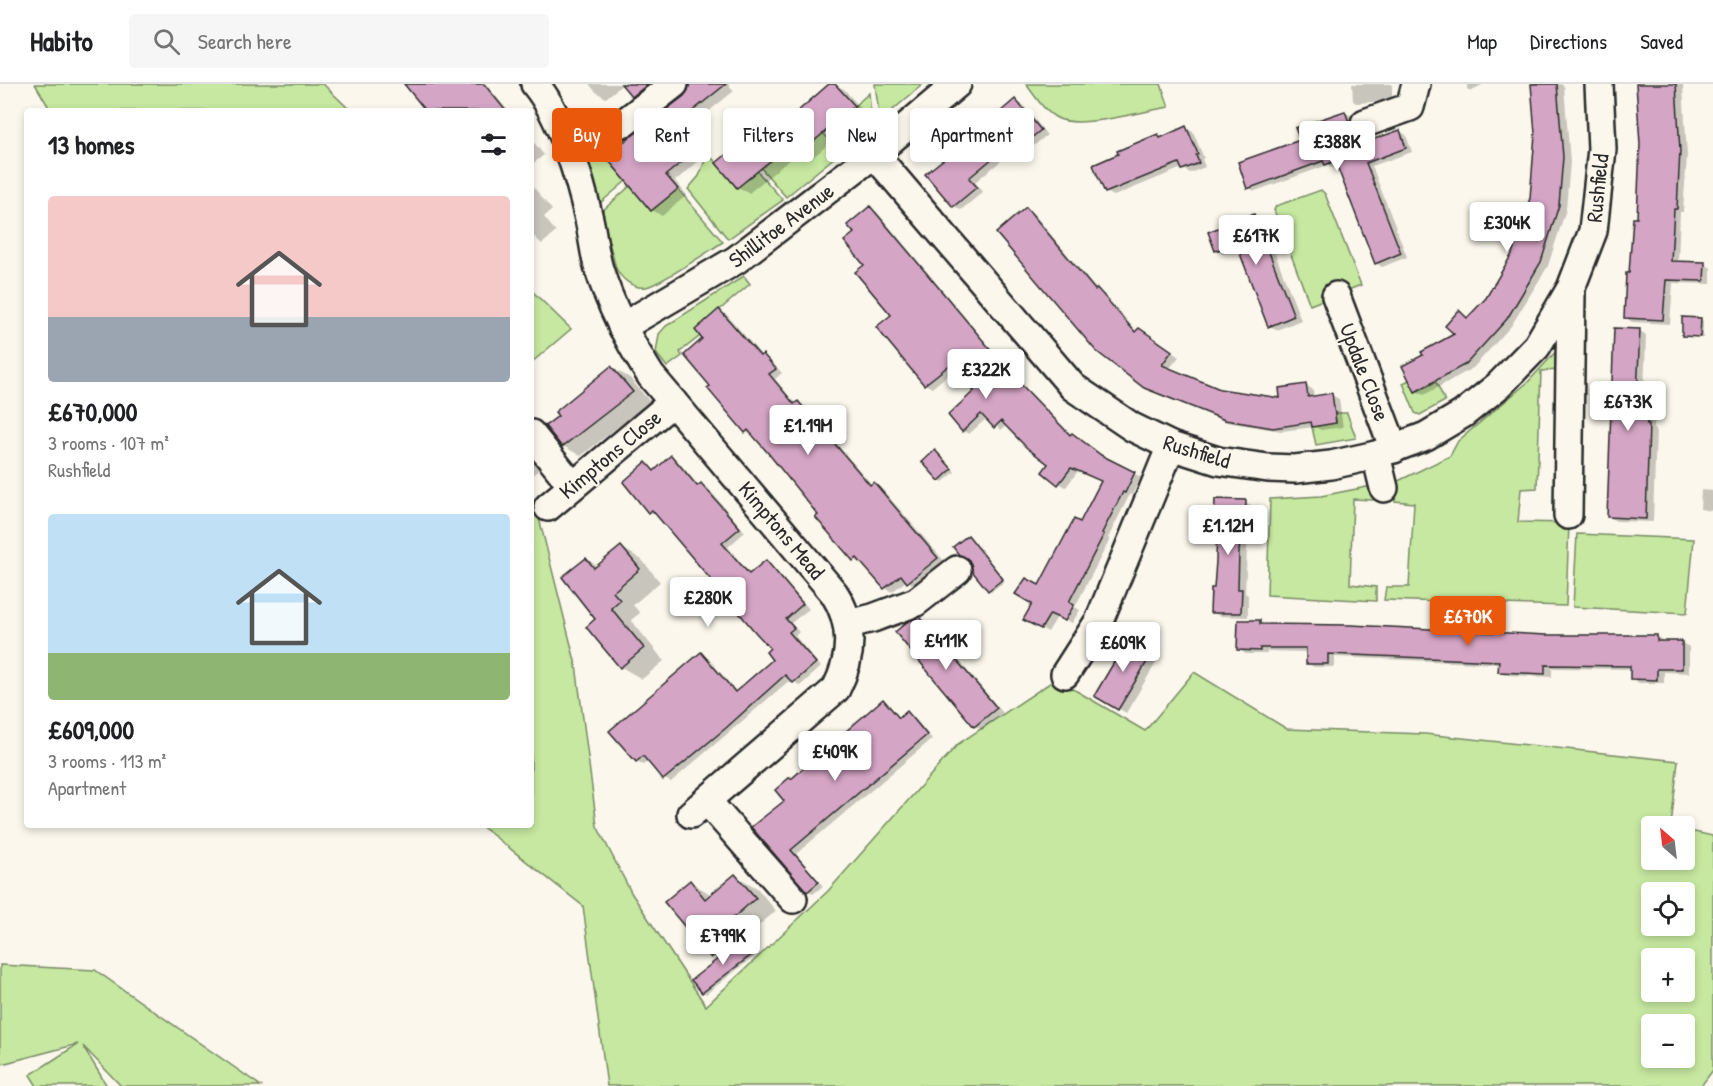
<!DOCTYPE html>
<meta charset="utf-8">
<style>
:root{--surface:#fff;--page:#f6f6f6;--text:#202124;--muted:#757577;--line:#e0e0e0;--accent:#ea580c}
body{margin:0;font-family:"Patrick Hand",sans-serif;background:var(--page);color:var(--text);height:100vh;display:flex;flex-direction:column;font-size:22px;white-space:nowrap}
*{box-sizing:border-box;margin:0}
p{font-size:20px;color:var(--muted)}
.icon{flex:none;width:33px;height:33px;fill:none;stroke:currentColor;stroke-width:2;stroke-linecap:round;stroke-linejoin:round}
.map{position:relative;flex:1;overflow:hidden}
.details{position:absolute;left:24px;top:24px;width:510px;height:720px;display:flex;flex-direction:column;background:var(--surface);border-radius:6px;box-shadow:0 3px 9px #0003}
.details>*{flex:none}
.guide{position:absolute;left:552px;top:24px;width:570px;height:54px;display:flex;gap:12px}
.needle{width:39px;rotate:332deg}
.tools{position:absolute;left:1641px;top:732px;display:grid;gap:12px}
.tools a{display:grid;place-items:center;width:54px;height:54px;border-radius:6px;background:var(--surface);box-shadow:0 3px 9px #0003;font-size:30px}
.price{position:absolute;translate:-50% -51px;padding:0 14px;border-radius:6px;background:#fff;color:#222;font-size:20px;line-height:39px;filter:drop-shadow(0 2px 3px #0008)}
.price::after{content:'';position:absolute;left:50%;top:36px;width:18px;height:14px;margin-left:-9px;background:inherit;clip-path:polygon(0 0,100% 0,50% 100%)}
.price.active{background:var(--accent);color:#fff}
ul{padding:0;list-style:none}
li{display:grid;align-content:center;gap:12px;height:318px;padding:0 24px}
li span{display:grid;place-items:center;height:186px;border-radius:6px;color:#555}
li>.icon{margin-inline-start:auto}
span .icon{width:108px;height:108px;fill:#fffc;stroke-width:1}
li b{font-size:26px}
h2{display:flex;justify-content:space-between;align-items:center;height:72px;padding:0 24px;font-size:26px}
.chip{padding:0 21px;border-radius:6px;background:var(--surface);box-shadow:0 3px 9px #0003;font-size:21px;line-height:54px}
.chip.active{background:var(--accent);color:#fff}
header{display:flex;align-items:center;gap:36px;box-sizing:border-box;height:84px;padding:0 30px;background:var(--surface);border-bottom:2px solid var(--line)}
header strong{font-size:28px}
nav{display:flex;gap:33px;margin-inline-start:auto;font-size:21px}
.search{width:420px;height:54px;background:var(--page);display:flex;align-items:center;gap:15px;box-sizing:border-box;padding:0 21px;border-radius:6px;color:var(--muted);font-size:22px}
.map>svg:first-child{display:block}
.green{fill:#c6e8a0;stroke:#788a66;stroke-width:1.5;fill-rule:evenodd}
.shadow{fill:#0003}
.building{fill:#d5a5c5;stroke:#2b2b2b;stroke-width:1.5}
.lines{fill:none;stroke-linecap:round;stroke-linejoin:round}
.minor-casing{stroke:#2b2b2b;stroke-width:32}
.minor{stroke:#fbf7ec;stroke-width:27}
.labels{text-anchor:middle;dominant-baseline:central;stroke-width:4.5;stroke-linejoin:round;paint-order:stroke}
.street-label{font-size:22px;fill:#2b2b2b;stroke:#fbf7ec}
</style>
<header>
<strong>Habito</strong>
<div class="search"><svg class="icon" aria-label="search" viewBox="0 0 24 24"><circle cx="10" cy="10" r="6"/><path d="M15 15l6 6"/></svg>Search here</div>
<nav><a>Map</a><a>Directions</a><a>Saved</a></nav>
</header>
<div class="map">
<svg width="1713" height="1002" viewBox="0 0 1713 1002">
<rect width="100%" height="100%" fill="#fbf7ec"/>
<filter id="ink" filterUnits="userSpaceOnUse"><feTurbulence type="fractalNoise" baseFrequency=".0167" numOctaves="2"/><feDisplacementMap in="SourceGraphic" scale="12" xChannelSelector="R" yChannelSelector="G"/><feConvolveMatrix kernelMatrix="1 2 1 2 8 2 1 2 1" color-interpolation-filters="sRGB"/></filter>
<g filter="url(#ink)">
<g class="green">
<path d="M35,0H323L351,27H51Z"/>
<path d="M875,0H923L880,37Z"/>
<path d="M1026,0H1161L1169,23C1143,27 1079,46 1057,34C1044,27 1035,12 1026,0Z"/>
<path d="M869,9L872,42L844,65L828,46Z"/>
<path d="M823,49L841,68L786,113L761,84L789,58L799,69Z"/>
<path d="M631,50L605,72L626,97L599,120L585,64Z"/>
<path d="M708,69L736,103L757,87L783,116L728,155L688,105L699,92Z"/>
<path d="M630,102L651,127L678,105L723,158C707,168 661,200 646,203C633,205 621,195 616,184L601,128Z"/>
<path d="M1321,106L1325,110L1361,201L1310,221L1274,126L1276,122Z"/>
<path d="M744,192L750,200L696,246L700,252L680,268L682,272L667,283L656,269L659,250L666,242Z"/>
<path d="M531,206L571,245L531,279Z"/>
<path d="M1561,262V286L1541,287L1537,404L1521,405L1518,438L1569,439L1566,522L1384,516L1386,503H1409L1414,419L1395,417L1396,398L1450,372L1458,357L1528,298Z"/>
<path d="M1409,296L1416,308L1436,298L1445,317L1420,331L1415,329L1403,299Z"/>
<path d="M1335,329H1347L1356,354L1316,361L1312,343L1336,339Z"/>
<path d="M1372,402L1373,416L1353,415L1350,500L1376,503V517L1267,511L1270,415L1321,412Z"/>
<path d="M531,414L536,422L576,581L597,742L632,810L706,922L828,807L958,660L1056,595L1145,647L1194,588L1287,645L1425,650L1678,677L1671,742H1652V776H1684L1685,746L1713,752V986L1701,1002H607L583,822L480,741H531ZM1652,808H1684V842H1652ZM1652,874H1684V908H1652ZM1652,940H1684V974H1652Z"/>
<path d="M1577,450L1694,455L1687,529L1573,523Z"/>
<path d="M0,881L95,886L261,1002H121L83,962L107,1002H37L30,991L78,960L2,980L0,982Z"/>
</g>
<g class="shadow">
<path d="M406,0H486L508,27H436Z"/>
<path d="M589,0H666L643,18L633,12L623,0L606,14L596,8Z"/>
<path d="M691,0H728L734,7L678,52L699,77L675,97L687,111L662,132L652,126L607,72L685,14Z"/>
<path d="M832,0L844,5L865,29L811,75L799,68L749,109L738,103L759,46L770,52Z"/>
<path d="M1352,0H1392V15L1385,17L1356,19L1353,17Z"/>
<path d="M1467,0H1484L1470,7L1467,5Z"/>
<path d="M1533,0H1560L1564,2L1570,78L1566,125L1548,182L1511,242L1473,284L1424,311L1417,307L1425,272L1457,250L1460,228L1469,234L1487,214L1513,171L1531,114L1537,50Z"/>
<path d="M1637,0H1683L1687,72L1683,128H1680L1678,179H1704L1711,184V200L1673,199L1670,240L1632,238L1625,233L1638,135L1641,60Z"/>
<path d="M1016,17L1023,21L1047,51L1031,64L1023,59L975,98L983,108L961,126L954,122L994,35Z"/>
<path d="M1345,28L1351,32L1362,61L1400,47L1406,51L1412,68L1372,82L1407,173L1382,183L1376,179L1338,82L1332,84L1328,81L1255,107L1249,104L1301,57Z"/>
<path d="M1186,44L1193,48L1204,74L1202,75L1205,83L1190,89L1182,84L1114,112L1106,108L1158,51L1163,54Z"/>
<path d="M531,55L544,71L531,81Z"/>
<path d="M531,100L552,126L544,133L556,148L542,160L531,150Z"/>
<path d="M870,124L877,128L1018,297L1072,351L1106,375L1141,393L1132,411L1130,410L1108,454L1110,455L1075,523L1080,526L1072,539L1057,533L1048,548L1025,535L1040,503L1081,440L1103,397L1078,387L1066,403L1059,399L1050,379L1007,341L1001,346L987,334L969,350L963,347L976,308L956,284L932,304L925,300L878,243L894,231L866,181L856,149Z"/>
<path d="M1026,125L1033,129L1097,206L1104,210L1137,248L1146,250L1179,273L1169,285L1219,307L1282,316L1306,301L1313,306L1314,313L1332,311L1339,315L1343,343L1321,346L1314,343L1281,347L1226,338L1145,303Z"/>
<path d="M1254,132L1262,136L1301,236L1277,246L1270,242L1240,164L1223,170L1216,166Z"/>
<path d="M720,227L727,231L762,272L770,276L782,289L775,295L796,320L798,319L805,323L872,401L874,400L881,404L945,478L915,502L907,496L892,508L885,504L863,478L861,480L854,476L821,431L755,351L753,352L746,348L712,302L705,255Z"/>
<path d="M1700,235L1703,237V254L1683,251Z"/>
<path d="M1639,246L1646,251L1644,313L1655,317L1654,345L1656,346L1653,438L1616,437L1608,432Z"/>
<path d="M612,284L630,294L650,318L581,372L563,362Z"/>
<path d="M936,368L955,388L943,398L940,396Z"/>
<path d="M672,373L678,377L699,402L701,401L708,404L745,448L728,463L751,491L766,478L772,482L809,525L791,539L799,548L795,552L821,583L800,602L791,595L671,698L664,695L649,676L643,681L637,677L611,648L701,570L708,574L737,608L774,576L772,565L657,430L656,431L649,427L647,380L656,387Z"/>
<path d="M531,375L540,385L531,392Z"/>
<path d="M1701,406L1713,407V427L1700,425Z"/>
<path d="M1245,418L1252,422L1251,443H1248L1245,509L1248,511V533L1219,532L1212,528L1216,506L1219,440L1215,438Z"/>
<path d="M968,453L1005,497L992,507L989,506Z"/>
<path d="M621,463L642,476L660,498L633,521L640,529L631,536L664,577L642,595L621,583L598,535L586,475L598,482Z"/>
<path d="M920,535L927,539L1003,629L982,646L975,642Z"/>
<path d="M1260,538L1267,542L1546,553L1657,552L1664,558L1682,559L1689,563V589L1664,588V599H1639L1631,594V585L1552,584V593L1507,591L1500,587V580L1335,573V583H1314L1307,579V568L1267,567V570H1246L1239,566Z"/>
<path d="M1127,554L1159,574L1126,629L1096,611L1119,574Z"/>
<path d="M883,617L888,620L901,635L907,629L913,632L932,655L796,770L823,802L813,810L808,807L753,743L786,717L792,696Z"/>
<path d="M736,792L757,804L776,827L746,852L756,865L753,868L756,871L706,910L693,896L718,876L712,872L690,798L712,811Z"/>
</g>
<g class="building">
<path d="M404,0H484L506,27H426Z"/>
<path d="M621,0H648L632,13Z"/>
<path d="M689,0H726L669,46L690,71L666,91L678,105L651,127L605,72L684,12L688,6Z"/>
<path d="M829,0H835L855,22L799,70L791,60L737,104L716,79L758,44L767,54Z"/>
<path d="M1531,0H1557L1563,73L1559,121L1541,178L1507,235L1466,280L1415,308L1402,282L1423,271L1421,268L1454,250L1445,242L1459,226L1467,234L1486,214L1512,170L1530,114L1535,50Z"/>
<path d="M1636,0H1676L1680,67L1677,125H1674L1671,177L1705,178L1704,197L1666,196L1663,236L1624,234L1626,189H1629L1633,134H1637L1640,60Z"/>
<path d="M1015,15L1041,46L1023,61L1017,54L969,94L977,103L953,123L925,90L960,62L958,59L991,31L993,34Z"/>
<path d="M1345,27L1357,61L1400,46L1406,64L1366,79L1401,169L1375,180L1335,77L1325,81L1323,77L1247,105L1238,78L1300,56L1295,44Z"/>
<path d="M1186,42L1198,70L1196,71L1199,79L1182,86L1179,79L1105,109L1093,81L1118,70L1117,67L1158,50L1160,54Z"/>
<path d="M870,122L1012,291L1070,351L1072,349L1101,371L1135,388L1125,409L1123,408L1102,449L1104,450L1069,518L1074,521L1065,537L1050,530L1041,545L1023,536L1032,520L1015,510L1026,494L1039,501L1074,435L1080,438L1101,397L1071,384L1058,401L1042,388L1048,380L1027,364L1001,337L994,344L981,330L962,348L948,331L974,307L951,280L924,301L876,243L891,231L855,188L864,181L844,157L854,149L847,141Z"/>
<path d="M1026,123L1095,206L1097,204L1135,248L1139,244L1172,267L1162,281L1220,305L1280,314L1279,304L1306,300L1308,313L1332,309L1336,339L1312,343L1311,338L1273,344L1225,336L1144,304L1096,267L996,149Z"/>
<path d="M1254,130L1294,232L1268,243L1236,159L1215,167L1208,148Z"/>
<path d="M719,225L760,272L763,270L776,285L769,290L794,320L798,317L870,401L874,398L938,474L907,499L901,491L884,505L857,474L853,477L815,433L818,431L768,369L748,346L745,349L707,304L710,302L684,271L702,255L695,246Z"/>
<path d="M1682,233L1701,234L1700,253L1682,252Z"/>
<path d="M1614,244L1640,245L1637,311H1648L1647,340H1649L1646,435L1607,433Z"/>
<path d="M611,282L633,308L562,363L545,342L558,332L555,328Z"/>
<path d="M935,366L952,385L939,397L922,378Z"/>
<path d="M671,371L697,402L701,399L740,444L722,459L749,490L766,476L803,520L786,535L794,544L789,548L816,579L793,599L785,591L726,644L663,696L643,672L636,678L609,647L701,568L735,608L772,576L766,568L770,564L756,549L652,426L648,429L623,398L646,378L654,387Z"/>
<path d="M1215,415L1246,416L1245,440H1241L1239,469L1238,505H1242L1241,529H1210L1211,504H1214L1216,477L1217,439H1214Z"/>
<path d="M968,451L1003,495L988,507L972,487L969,476L959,471L953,463Z"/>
<path d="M621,462L640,485L613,508L620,516L611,524L644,564L620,584L586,543L595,535L562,493L586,474L594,484Z"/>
<path d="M920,533L997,624L974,643L895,548L907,538Z"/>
<path d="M1238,536H1260V540L1351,541L1546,551H1657V557H1682V585H1657V596L1630,595V582L1545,581V590L1498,588L1499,577L1328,570V580H1306V564H1260V567L1237,566Z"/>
<path d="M1126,552L1153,568L1118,626L1094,612L1116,575L1114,573Z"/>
<path d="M883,615L899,634L907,627L927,651L791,766L819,798L807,808L751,743L784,717L775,706L790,693L791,695Z"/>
<path d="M735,790L756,814L726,840L736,852L711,874L664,818L690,796L705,815Z"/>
<path d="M743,855L754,869L702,909L691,896Z"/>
</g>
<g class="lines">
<g class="minor-casing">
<g id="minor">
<path d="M535,0C561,31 580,95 589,135C593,152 594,169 599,185C611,223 629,258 651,292L834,509C854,540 853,572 836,605L691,730"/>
<path d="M1365,39L1410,23L1416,0"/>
<path d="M566,58L625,38L674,0"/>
<path d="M874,70L1073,303L1132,343L1171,362L1218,377L1268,384L1295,385L1331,381L1376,371L1426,352L1463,330L1499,301L1537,262L1571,204L1593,147L1602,65L1599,0"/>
<path d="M1336,212L1394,365"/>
<path d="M622,243L736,176L874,70L957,0"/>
<path d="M531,350L572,401"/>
<path d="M1376,371L1384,404"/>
<path d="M548,423L673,318"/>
<path d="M1568,431L1571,207"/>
<path d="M848,540L873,534L916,518L957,486"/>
<path d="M1065,590L1099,537L1171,362"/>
<path d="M707,717L793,815"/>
</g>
</g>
<use href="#minor" class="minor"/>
</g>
</g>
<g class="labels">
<g class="street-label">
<text transform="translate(1597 104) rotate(-84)">Rushfield</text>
<text transform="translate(781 141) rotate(-37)">Shillitoe Avenue</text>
<text transform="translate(1365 288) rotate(69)">Updale Close</text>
<text transform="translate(1197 367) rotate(17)">Rushfield</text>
<text transform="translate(610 370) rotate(-40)">Kimptons Close</text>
<text transform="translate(782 446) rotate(50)">Kimptons Mead</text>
</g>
</g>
</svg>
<div class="tools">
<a><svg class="needle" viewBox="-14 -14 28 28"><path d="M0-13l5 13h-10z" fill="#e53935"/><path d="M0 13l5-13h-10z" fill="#757577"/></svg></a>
<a><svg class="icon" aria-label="locate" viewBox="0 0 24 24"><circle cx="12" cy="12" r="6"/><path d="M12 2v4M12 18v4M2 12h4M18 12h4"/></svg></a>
<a>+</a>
<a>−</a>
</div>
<b class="price" style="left:1337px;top:88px">£388K</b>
<b class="price" style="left:1507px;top:169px">£304K</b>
<b class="price" style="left:1256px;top:182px">£617K</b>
<b class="price" style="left:986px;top:316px">£322K</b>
<b class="price" style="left:1628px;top:348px">£673K</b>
<b class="price" style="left:808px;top:372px">£1.19M</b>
<b class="price" style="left:1228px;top:472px">£1.12M</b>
<b class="price" style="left:708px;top:544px">£280K</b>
<b class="price active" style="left:1468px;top:563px">£670K</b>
<b class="price" style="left:946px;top:587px">£411K</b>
<b class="price" style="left:1123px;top:589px">£609K</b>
<b class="price" style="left:835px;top:698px">£409K</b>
<b class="price" style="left:723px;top:882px">£799K</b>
<div class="guide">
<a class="chip active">Buy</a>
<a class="chip">Rent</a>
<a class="chip">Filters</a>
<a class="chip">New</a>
<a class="chip">Apartment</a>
</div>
<section class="details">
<h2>13 homes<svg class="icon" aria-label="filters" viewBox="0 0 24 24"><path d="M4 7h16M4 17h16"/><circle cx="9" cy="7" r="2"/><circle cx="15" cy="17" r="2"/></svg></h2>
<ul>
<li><span style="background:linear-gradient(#f6c9c9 65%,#9aa5b1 0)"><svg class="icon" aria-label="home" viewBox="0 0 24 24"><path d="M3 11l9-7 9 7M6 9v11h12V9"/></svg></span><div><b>£670,000</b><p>3 rooms · 107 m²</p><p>Rushfield</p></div></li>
<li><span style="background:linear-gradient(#bfe0f5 75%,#8fb573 0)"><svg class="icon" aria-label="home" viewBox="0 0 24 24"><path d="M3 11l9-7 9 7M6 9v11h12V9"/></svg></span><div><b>£609,000</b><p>3 rooms · 113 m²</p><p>Apartment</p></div></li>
</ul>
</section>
</div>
